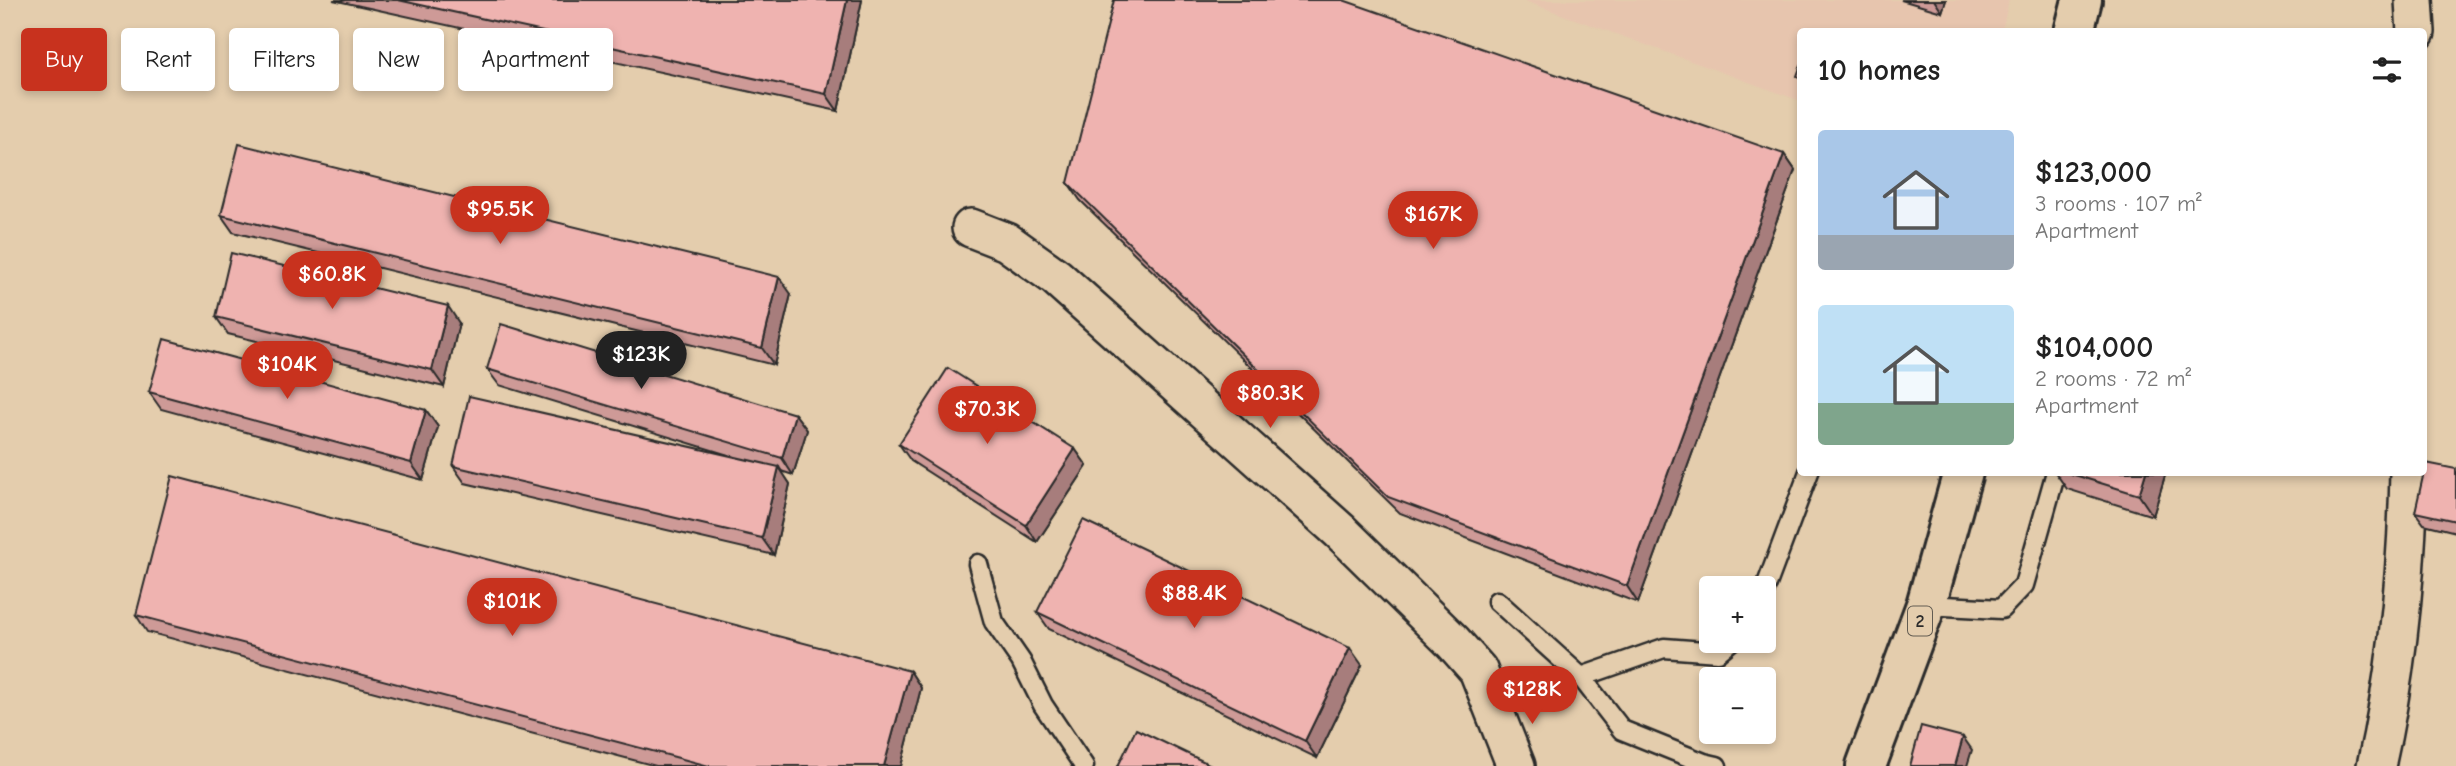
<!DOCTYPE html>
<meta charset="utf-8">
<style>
:root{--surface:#fff;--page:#f6f6f6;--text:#222;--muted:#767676;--accent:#c8321e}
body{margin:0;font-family:"Comic Neue",sans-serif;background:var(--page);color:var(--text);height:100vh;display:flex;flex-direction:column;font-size:26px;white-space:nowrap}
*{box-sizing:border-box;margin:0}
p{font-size:23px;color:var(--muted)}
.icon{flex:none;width:38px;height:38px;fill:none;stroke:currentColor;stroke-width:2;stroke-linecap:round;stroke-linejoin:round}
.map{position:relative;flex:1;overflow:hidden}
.details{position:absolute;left:1797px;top:28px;width:630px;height:448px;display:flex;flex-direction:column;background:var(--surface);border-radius:7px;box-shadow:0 4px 10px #0003}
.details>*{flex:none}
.top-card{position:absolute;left:21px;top:28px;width:665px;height:63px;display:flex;gap:14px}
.tools{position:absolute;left:1699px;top:576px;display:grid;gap:14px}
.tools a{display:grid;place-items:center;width:77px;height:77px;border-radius:7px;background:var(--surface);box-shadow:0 4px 10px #0003;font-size:35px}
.price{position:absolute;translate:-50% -60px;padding:0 16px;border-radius:24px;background:var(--accent);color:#fff;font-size:23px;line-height:46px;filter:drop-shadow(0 2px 4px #0008)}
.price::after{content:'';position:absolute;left:50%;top:42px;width:21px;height:16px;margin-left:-10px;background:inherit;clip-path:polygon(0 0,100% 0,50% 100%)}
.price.current{background:#222;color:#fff}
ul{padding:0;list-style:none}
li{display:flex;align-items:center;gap:21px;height:175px;padding:0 21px}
li span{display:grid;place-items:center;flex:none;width:196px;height:140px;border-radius:7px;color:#555}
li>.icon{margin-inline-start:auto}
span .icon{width:84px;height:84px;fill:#fffc;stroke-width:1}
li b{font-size:30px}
h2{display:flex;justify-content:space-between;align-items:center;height:84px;padding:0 21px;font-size:30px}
.chip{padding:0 24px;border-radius:7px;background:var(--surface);box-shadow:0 4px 10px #0003;font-size:24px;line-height:63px}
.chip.current{background:var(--accent);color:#fff}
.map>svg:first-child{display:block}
.built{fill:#e7c5ae}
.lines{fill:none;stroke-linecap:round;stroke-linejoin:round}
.service-casing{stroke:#2b2b2b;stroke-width:23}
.minor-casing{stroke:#2b2b2b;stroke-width:42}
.trunk-casing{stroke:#2b2b2b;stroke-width:44}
.service{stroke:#e4cdad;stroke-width:18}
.minor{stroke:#e4cdad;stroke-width:37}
.trunk{stroke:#e4cdad;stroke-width:38}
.wall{fill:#ce9a97;stroke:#2b2b2b;stroke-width:2}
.shaded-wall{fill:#a77d7b;stroke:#2b2b2b;stroke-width:2}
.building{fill:#efb3b0;stroke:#2b2b2b;stroke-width:2}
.labels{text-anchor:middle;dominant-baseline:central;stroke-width:7;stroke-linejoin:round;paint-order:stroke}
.shield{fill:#e4cdad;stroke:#625c52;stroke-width:2}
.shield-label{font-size:18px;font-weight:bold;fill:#2b2b2b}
</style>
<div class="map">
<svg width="2456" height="766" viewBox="0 0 2456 766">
<rect width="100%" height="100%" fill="#e4cdad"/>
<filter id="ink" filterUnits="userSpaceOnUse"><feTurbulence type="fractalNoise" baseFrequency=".0143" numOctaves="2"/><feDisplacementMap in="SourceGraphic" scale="14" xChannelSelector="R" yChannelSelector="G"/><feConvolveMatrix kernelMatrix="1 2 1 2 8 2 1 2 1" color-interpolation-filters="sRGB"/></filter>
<g filter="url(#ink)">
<path class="built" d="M1522,0H2009L2002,31L1801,32V101Z"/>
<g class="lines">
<g class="service-casing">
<g id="service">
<path d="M978,564L994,622L1021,661L1043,705L1084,766"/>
<path d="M1764,592L1809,472"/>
<path d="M1497,601L1581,677L1622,730L1704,763L1717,766"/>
<path d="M1926,605L2001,609L2024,585L2056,472"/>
<path d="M1581,677L1664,648L1718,652L1732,640"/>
</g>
</g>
<g class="minor-casing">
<g id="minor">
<path d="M2414,0L2416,32"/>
<path d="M971,228L1007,242L1056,277L1340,531L1453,642L1478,670L1516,766"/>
<path d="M2376,766C2398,669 2407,572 2409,472"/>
</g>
</g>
<g class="trunk-casing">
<g id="trunk">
<path d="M2074,32L2082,0"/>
<path d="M1866,766L1926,605L1963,472"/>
</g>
</g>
<use href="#service" class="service"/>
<use href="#minor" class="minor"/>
<use href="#trunk" class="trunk"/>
</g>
<g class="wall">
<path d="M333,0H862L838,111Z"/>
<path d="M1901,0H1946L1942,12Z"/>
<path d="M1784,154L1795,170L1638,603L1400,513L1080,200L1068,183Z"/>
<path d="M221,215L791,294L774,365L233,232Z"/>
<path d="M216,317L459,323L444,387L228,334Z"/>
<path d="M487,369L795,414L807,430L793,475L781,471L790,484L774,555L465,483L453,466L735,457L499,385Z"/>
<path d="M149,392L426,410L438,427L423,480L161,409Z"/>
<path d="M899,444L1075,449L1087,466L1037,542L911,461Z"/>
<path d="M2456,469V532L2424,524L2415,512Z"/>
<path d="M2055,472H2166L2153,516L2067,489Z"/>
<path d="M1037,612L1362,665L1317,758L1049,629Z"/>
<path d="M136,615L910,671L921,688L901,766H656L147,632Z"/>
</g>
<g class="shaded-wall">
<path d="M847,0H862L838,111L826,94Z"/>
<path d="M1934,0H1946L1942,12Z"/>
<path d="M1784,154L1795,170L1638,603L1627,586Z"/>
<path d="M779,277L791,294L774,365L762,348Z"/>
<path d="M448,306L459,323L444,387L432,370Z"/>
<path d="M426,410L438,427L423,480L411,463Z"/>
<path d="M795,414L807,430L793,475L782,458Z"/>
<path d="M1075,449L1087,466L1037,542L1026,525Z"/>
<path d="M779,467L790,484L774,555L762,538Z"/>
<path d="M2146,472H2166L2153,516L2139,495Z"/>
<path d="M1350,648L1362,665L1317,758L1305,741Z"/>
<path d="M910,671L921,688L901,766H884Z"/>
<path d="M1963,737L1972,750L1967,766H1955Z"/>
</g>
<g class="building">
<path d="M398,0H847L826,94Z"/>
<path d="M1114,0H1343L1784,154L1627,586L1388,497L1068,183Z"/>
<path d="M1801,65V78L1797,76Z"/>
<path d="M239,144L779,277L762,348L221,215Z"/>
<path d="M231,253L448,306L432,370L216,317Z"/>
<path d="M501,324L795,414L782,458L487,369Z"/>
<path d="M164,339L426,410L411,463L149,392Z"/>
<path d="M948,368L1075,449L1026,525L899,444Z"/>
<path d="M469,396L779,467L762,538L453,466Z"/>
<path d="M2426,463L2456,469V521L2415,512Z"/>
<path d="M2065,472H2146L2139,495Z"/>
<path d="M172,476L910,671L884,766H709L136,615Z"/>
<path d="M1083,520L1350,648L1305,741L1037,612Z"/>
<path d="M1921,726L1963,737L1955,766H1910Z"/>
<path d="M1136,729L1213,766H1118Z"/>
</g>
</g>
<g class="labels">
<rect class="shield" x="1908" y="606.5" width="24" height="29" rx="5"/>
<g class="shield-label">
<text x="1920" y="621">2</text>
</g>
</g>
</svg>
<div class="tools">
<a>+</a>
<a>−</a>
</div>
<b class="price" style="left:500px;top:246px">$95.5K</b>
<b class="price" style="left:1433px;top:251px">$167K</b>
<b class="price" style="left:332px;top:311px">$60.8K</b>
<b class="price current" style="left:641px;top:391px">$123K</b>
<b class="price" style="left:287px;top:401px">$104K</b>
<b class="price" style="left:1270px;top:430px">$80.3K</b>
<b class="price" style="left:987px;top:446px">$70.3K</b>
<b class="price" style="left:1194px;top:630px">$88.4K</b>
<b class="price" style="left:512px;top:638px">$101K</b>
<b class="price" style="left:1532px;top:726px">$128K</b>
<div class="top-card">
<a class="chip current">Buy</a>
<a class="chip">Rent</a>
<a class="chip">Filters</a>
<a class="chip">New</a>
<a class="chip">Apartment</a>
</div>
<section class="details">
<h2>10 homes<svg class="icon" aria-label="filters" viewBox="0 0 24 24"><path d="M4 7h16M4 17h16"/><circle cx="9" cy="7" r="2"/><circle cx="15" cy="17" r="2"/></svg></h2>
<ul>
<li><span style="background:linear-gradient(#a9c7e8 75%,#9aa5b1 0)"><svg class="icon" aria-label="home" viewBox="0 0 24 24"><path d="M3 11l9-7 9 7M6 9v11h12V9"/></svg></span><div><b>$123,000</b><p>3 rooms · 107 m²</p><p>Apartment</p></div></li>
<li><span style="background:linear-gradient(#bfe0f5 70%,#7fa58c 0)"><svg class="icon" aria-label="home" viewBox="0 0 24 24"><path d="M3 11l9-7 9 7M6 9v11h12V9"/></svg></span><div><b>$104,000</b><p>2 rooms · 72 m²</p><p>Apartment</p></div></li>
</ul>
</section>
</div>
